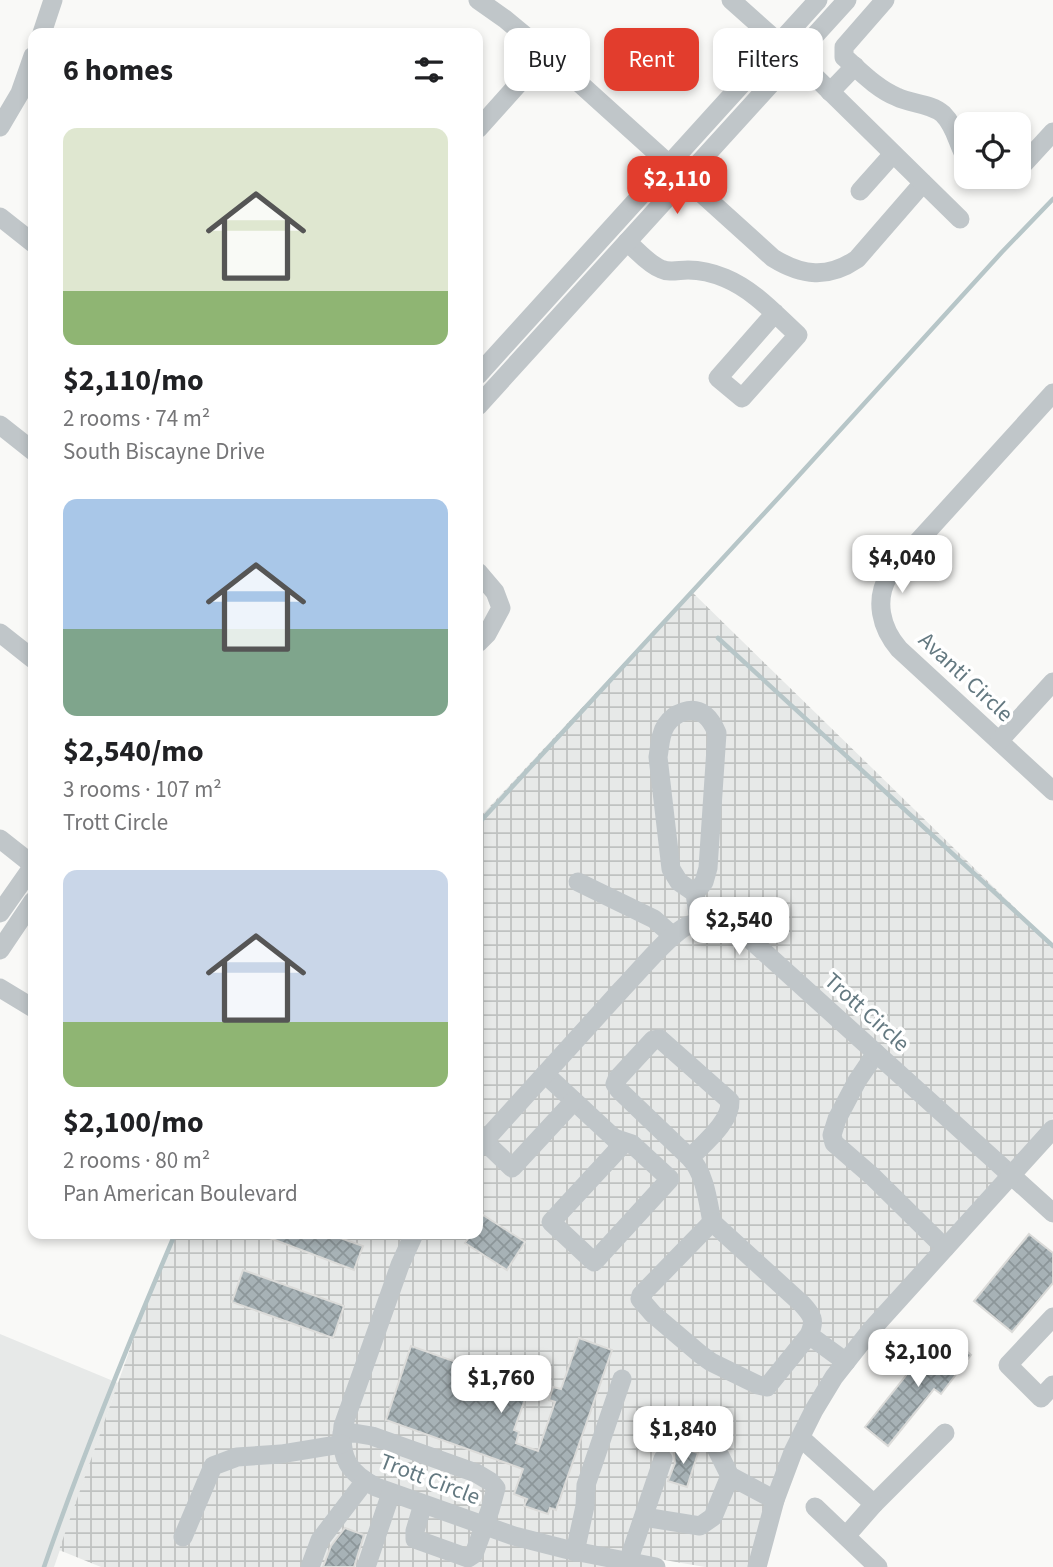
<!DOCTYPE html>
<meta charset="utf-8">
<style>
:root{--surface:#fff;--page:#f6f6f6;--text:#202124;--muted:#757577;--accent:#e23d2d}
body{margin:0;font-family:"Source Sans 3",sans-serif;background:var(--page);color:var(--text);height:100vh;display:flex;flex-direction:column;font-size:26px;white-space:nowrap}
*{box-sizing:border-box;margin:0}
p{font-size:23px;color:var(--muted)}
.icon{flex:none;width:38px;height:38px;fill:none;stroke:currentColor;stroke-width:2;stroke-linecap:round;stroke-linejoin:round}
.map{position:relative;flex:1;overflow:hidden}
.details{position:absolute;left:28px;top:28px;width:455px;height:1211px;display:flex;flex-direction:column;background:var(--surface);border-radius:14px;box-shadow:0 4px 10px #0003}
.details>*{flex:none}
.banner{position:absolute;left:504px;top:28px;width:443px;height:63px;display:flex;gap:14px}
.fabs{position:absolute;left:954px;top:112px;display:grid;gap:14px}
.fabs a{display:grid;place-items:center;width:77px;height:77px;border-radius:14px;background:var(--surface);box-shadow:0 4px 10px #0003;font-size:35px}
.price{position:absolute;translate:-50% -60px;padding:0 16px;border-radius:14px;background:#fff;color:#222;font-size:23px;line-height:46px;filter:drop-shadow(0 2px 4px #0008)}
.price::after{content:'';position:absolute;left:50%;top:42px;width:21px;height:16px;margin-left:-10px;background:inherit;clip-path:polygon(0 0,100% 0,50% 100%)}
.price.current{background:var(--accent);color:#fff}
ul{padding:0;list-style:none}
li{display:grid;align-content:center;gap:14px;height:371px;padding:0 35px}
li span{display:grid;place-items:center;height:217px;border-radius:14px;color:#555}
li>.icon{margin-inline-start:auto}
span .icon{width:126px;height:126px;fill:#fffc;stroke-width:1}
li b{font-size:30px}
h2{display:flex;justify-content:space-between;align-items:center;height:84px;padding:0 35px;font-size:30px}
.pill{padding:0 24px;border-radius:14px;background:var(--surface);box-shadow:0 4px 10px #0003;font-size:24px;line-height:63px}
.pill.current{background:var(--accent);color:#fff}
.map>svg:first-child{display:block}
.built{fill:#e7e9e8}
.industrial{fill:url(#industrial-grid)}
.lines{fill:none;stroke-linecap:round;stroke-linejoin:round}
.stream{stroke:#b7c6c8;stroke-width:4.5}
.building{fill:url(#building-cross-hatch);stroke:#dbdbd9;stroke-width:2}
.minor{stroke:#c0c6c9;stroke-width:19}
.labels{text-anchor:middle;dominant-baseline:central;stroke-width:7;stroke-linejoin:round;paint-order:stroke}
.street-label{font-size:23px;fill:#647981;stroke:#fff}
</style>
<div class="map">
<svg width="1053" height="1567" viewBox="0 0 1053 1567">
<defs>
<pattern id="industrial-grid" width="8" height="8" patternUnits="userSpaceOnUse" patternTransform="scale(1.75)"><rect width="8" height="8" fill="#e7e9e8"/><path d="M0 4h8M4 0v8" fill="none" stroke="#bfc2c1"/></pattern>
<pattern id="building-cross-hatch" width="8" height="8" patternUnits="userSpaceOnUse" patternTransform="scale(1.75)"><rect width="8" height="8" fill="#a7b2b6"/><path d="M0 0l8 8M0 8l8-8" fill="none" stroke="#8c9699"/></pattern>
</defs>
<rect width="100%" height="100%" fill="#f9f9f7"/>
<path class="built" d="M0,1334L118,1383L54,1567H0Z"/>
<g class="industrial">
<path d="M691,591L1053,945V1118L1011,1164L711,912L478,1137V819Z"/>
<path d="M719,929L738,939L999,1176L829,1372L749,1567H705L618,1552L516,1528L380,1480L362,1469L351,1450L350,1427L406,1268L423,1234H478V1159L642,978L680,940L699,930Z"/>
<path d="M175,1234H406L336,1424L343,1471L609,1567H101L59,1550L154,1281Z"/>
</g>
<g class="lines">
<g class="stream">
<path d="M718,638L1053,946"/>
<path d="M478,824L782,494L1002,252L1053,199"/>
<path d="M44,1567C83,1454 128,1344 175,1234"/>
</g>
</g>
<g class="building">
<path d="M483,1215L525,1242L507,1270L465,1243L471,1234H478V1224Z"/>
<path d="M259,1234H329L363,1246L354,1270Z"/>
<path d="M1029,1234L1053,1253V1283L1012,1332L974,1301Z"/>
<path d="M243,1270L344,1306L333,1338L232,1302Z"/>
<path d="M579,1338L612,1350L556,1510L550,1508L548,1514L524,1506L527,1499L514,1494L523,1469L386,1420L411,1346L529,1388L514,1430L519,1432L516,1443L538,1451L555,1402L549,1400L553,1387L561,1389Z"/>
<path d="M936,1338L952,1350L957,1343L971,1355L941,1394L934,1389L888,1446L865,1427Z"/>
<path d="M677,1446L698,1453L687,1487L668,1481L675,1463L674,1454Z"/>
<path d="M345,1528L364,1535L354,1567H323L331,1546Z"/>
</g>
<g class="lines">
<g class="minor">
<path d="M478,0L505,19L546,53L773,258C802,276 828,279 857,259L923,183"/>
<path d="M731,0L795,57L960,219"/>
<path d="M885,0L844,47V57C860,71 877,89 897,97C911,104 931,103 943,114C956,127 957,143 966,158"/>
<path d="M42,33L53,0"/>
<path d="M830,92L855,66"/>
<path d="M0,127L20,93L33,56"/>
<path d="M478,129L546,53"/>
<path d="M1018,170L1053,132"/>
<path d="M989,177L1006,178L1009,177"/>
<path d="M860,191L893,154"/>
<path d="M0,217L33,243"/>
<path d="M627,242C637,250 648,264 661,269C669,273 679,270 688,270C701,270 713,273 725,278C754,290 775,314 798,335L742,398L718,378L775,313"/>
<path d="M478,375L818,0"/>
<path d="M1053,393L903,558C898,563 893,569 889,575C874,600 881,628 899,649L1053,791"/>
<path d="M478,406L847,0"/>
<path d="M0,425L33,451"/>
<path d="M478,572L495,592L501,608L487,634L478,643"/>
<path d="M0,633L33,659"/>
<path d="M999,741L1053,682"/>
<path d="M0,839L33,865"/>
<path d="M578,882L654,919L673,936"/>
<path d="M695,893L679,882L671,869L658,757C660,746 660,734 666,725C674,713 692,705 705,715C711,720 714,726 717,733L708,868L704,882L695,893L699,922"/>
<path d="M0,913L33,866"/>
<path d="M0,950L33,901"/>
<path d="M0,988L33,1008"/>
<path d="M876,1053L857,1081L837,1119L832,1135L834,1143L872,1176L945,1248"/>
<path d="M545,1074L614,1138L632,1144L670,1179L594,1262L551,1222L625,1142"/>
<path d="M484,1141L512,1168L574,1101"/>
<path d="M478,1148C526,1095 574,1042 622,989C637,974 669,934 687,926C707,917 725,920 742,932L1053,1213"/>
<path d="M690,1158L619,1090L615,1084L617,1079L653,1040L660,1039L730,1101C731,1122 704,1143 690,1158C705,1173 708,1202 712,1222"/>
<path d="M414,1234L400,1265L343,1426C339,1458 349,1473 376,1487L514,1536L569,1550L656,1567"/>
<path d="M1053,1317L1008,1365L1041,1398L1053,1385"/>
<path d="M809,1335L767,1387L758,1385L711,1362L700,1354L653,1314L640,1299L641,1295L712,1222L802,1304C812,1315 816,1320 809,1335L846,1362"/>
<path d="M662,1422L711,1438L730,1476L775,1500"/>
<path d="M342,1434L354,1433L372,1436L476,1473L491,1482L496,1488L490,1510L474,1554L468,1558L415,1539V1531L423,1504"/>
<path d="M801,1438L874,1504L945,1433"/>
<path d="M815,1507L878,1567"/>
<path d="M644,1517L700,1526L713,1517L730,1476"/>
<path d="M846,1536L874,1504"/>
<path d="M183,1537L213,1466L237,1457L281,1454L342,1444"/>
<path d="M575,1552L585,1506L586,1485L622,1379"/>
<path d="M628,1562L663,1459"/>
<path d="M310,1567L320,1540L365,1481"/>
<path d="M366,1567L391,1493"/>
<path d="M757,1567L775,1500L793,1452L814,1410L834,1377L871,1330L1053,1129"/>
</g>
</g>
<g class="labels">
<g class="street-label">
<text transform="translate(966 677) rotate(43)">Avanti Circle</text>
<text transform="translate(867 1012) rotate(42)">Trott Circle</text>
<text transform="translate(430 1479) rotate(21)">Trott Circle</text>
</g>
</g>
</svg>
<div class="fabs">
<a><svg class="icon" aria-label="locate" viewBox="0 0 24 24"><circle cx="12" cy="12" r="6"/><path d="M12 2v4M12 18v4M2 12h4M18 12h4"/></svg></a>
</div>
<b class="price current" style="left:677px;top:216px">$2,110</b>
<b class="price" style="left:902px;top:595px">$4,040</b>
<b class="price" style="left:739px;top:957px">$2,540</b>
<b class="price" style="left:918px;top:1389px">$2,100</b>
<b class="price" style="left:501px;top:1415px">$1,760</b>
<b class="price" style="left:683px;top:1466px">$1,840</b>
<div class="banner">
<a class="pill">Buy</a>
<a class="pill current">Rent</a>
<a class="pill">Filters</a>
</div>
<section class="details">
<h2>6 homes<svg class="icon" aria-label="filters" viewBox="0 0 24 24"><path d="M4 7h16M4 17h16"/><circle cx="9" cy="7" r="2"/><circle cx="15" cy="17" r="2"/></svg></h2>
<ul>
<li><span style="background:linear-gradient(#dfe7d0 75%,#8fb573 0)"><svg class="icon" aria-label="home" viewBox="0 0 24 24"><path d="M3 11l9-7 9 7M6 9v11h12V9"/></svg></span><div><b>$2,110/mo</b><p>2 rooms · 74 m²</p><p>South Biscayne Drive</p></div></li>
<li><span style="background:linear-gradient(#a9c7e8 60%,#7fa58c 0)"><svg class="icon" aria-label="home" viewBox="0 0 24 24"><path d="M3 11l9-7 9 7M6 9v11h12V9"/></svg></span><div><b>$2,540/mo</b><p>3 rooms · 107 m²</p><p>Trott Circle</p></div></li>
<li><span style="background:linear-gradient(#c9d6e8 70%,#8fb573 0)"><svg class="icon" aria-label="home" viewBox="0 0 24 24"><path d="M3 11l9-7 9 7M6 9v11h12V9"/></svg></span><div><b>$2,100/mo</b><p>2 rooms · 80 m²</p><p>Pan American Boulevard</p></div></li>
</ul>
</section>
</div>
